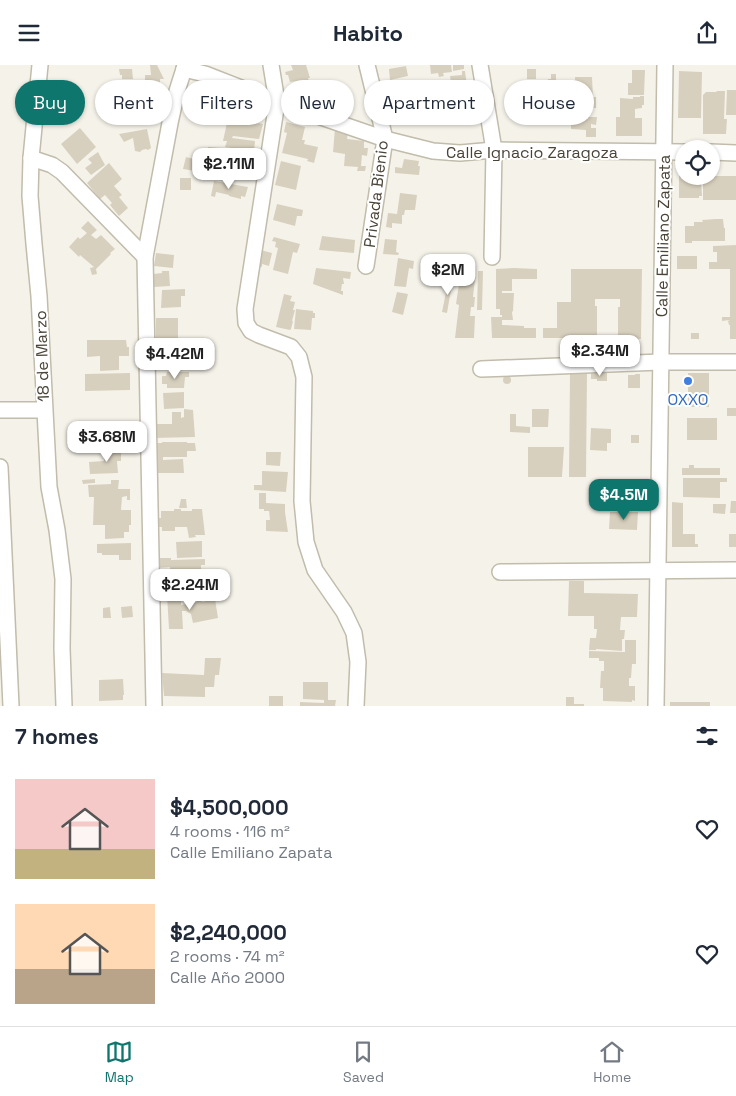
<!DOCTYPE html>
<meta charset="utf-8">
<style>
:root{--surface:#fff;--page:#f6f6f7;--text:#1f2937;--muted:#747a83;--line:#e0e1e3;--accent:#0f766e}
body{margin:0;font-family:"Space Grotesk",sans-serif;background:var(--page);color:var(--text);height:100vh;display:flex;flex-direction:column;font-size:19px;white-space:nowrap}
*{box-sizing:border-box;margin:0}
p{font-size:16px;color:var(--muted)}
.icon{flex:none;width:28px;height:28px;fill:none;stroke:currentColor;stroke-width:2;stroke-linecap:round;stroke-linejoin:round}
.map{position:relative;height:641px;overflow:hidden}
.drawer{display:flex;flex-direction:column;background:var(--surface);flex:1}
.drawer>*{flex:none}
.guide{position:absolute;left:15px;top:15px;width:706px;height:45px;display:flex;gap:10px}
.buttons{position:absolute;left:675px;top:75px;display:grid;gap:10px}
.buttons a{display:grid;place-items:center;width:45px;height:45px;border-radius:50%;background:var(--surface);box-shadow:0 1px 4px #0004;font-size:25px}
.price{position:absolute;translate:-50% -42px;padding:0 11px;border-radius:10px;background:#fff;color:#222;font-size:16px;line-height:32px;filter:drop-shadow(0 1px 2px #0008)}
.price::after{content:'';position:absolute;left:50%;top:30px;width:15px;height:11px;margin-left:-8px;background:inherit;clip-path:polygon(0 0,100% 0,50% 100%)}
.price.on{background:var(--accent);color:#fff}
ul{padding:0;list-style:none}
li{display:flex;align-items:center;gap:15px;height:125px;padding:0 15px}
li span{display:grid;place-items:center;flex:none;width:140px;height:100px;border-radius:0px;color:#555}
li>.icon{margin-inline-start:auto}
span .icon{width:60px;height:60px;fill:#fffc;stroke-width:1}
li b{font-size:21px}
h2{display:flex;justify-content:space-between;align-items:center;height:60px;padding:0 15px;font-size:21px}
.chip{padding:0 18px;border-radius:22px;background:var(--surface);box-shadow:0 1px 4px #0004;font-size:18px;line-height:45px}
.chip.on{background:var(--accent);color:#fff}
header{display:flex;justify-content:space-between;align-items:center;height:65px;padding:0 15px;background:var(--surface);font-size:22px;font-weight:800}
.menu{display:flex;justify-content:space-around;align-items:center;height:70px;border-top:1px solid var(--line);background:var(--surface);font-size:14px;color:var(--muted)}
.menu a{display:grid;justify-items:center;gap:2px}
.menu .on{color:var(--accent)}
.map>svg:first-child{display:block}
.building{fill:#d8d0be}
.lines{fill:none;stroke-linecap:round;stroke-linejoin:round}
.street-casing{stroke:#c1bcab;stroke-width:18}
.street{stroke:#fff;stroke-width:15}
.shop-dot{fill:#3f7fe0;stroke:#fff;stroke-width:2}
.labels{text-anchor:middle;dominant-baseline:central;stroke-width:4;stroke-linejoin:round;paint-order:stroke}
.street-label{font-size:16px;fill:#4a4437;stroke:#fff}
.shop-label{font-size:16px;fill:#366cbe;stroke:#fff}
</style>
<header><svg class="icon" aria-label="menu" viewBox="0 0 24 24"><path d="M4 6h16M4 12h16M4 18h16"/></svg>Habito<svg class="icon" aria-label="share" viewBox="0 0 24 24"><path d="M12 15V3M7 8l5-5 5 5M5 13v7h14v-7"/></svg></header>
<div class="map">
<svg width="736" height="641" viewBox="0 0 736 641">
<rect width="100%" height="100%" fill="#f5f3e9"/>
<g class="building">
<path d="M150,0H157L164,14H160V18H153V15L145,16V10H151Z"/>
<path d="M291,0H306L310,13H308L309,16L304,18L303,15L290,17L288,10H286L285,7L293,5Z"/>
<path d="M430,0H451L452,7L443,8L444,11L439,12L438,8L431,9Z"/>
<path d="M453,0H464V4L453,6Z"/>
<path d="M406,1L408,11L390,15L389,4Z"/>
<path d="M119,4H132L133,14H122V10H120Z"/>
<rect x="527" y="4" width="9" height="10"/>
<path d="M632,5H645L644,30H628V18H632Z"/>
<path d="M462,6H465L467,21L452,24L450,11L462,10Z"/>
<path d="M679,6L702,7L701,53H678Z"/>
<path d="M551,9H556V18L551,19V16H548V14H551Z"/>
<path d="M575,12H592L593,32H596V43H584V40L576,41Z"/>
<path d="M391,17L398,51L388,54L382,52L374,21Z"/>
<path d="M145,18L146,27L125,29L124,20Z"/>
<path d="M458,23H467L469,34H458Z"/>
<path d="M416,24L419,39L412,40L415,53L407,55L402,27Z"/>
<path d="M527,24L548,25V47H526Z"/>
<path d="M727,25H736V50H726Z"/>
<path d="M716,26H725L724,54H727L726,69H703V30L706,27H717Z"/>
<path d="M552,31H574V52L586,53V54H588V52H597L596,60L591,59V63H596V72H586V65L571,64V52H569V47H554V43H552Z"/>
<path d="M640,31H644V40H642V43L635,44V53H642V71H616V52H620V33L633,34V32H640Z"/>
<path d="M228,53L263,59L259,74L233,71L232,73L255,76L254,86L237,83V86L231,84L232,83L225,82L227,76H223Z"/>
<path d="M286,57L305,62L302,75H305L304,79L318,82L314,98L307,96L308,94L282,88L287,68L284,67Z"/>
<path d="M80,63L96,82L77,99L61,79Z"/>
<path d="M335,63L348,68L347,74L364,76V83H368L367,91L362,90L361,101H366L365,106H357L358,102L344,101L345,89L333,87Z"/>
<path d="M147,64L151,83L148,85L146,84L142,85L140,87L135,86L133,73L124,77L119,69Z"/>
<path d="M208,82L221,83L219,95L207,93Z"/>
<path d="M98,87L105,100L91,110L85,103L92,98L88,94Z"/>
<path d="M186,92L215,99L213,109L183,104Z"/>
<path d="M404,94L419,96L418,101H420L419,110L395,108V102L402,103Z"/>
<path d="M281,96L301,101L296,125L275,120Z"/>
<path d="M109,98L122,114L114,121L122,130L119,132L128,143L119,151L110,140L112,138L105,130L100,134L87,118Z"/>
<path d="M679,101H684V111H736V135H703V114H701L702,131H699V133H679Z"/>
<rect x="180" y="113" width="11" height="12"/>
<path d="M214,116L248,122L245,132L241,131V134L229,131V130L216,127L215,132L211,131Z"/>
<path d="M400,128L417,130L415,145H405L404,150H402V159L392,158V163L386,162L388,148L397,149Z"/>
<path d="M277,139L303,145L302,151H297L295,161L273,155Z"/>
<path d="M716,154H723L724,163H725V176H692V178H685V161H694V157H703L702,155Z"/>
<path d="M88,156L97,165L91,170L96,174L101,170L115,184L110,188L111,189L96,204L97,209L92,210L90,203L94,202L80,190L79,192L69,182L78,172L80,174L87,168L81,163Z"/>
<path d="M322,171L355,175L354,188L319,185Z"/>
<path d="M274,172L300,179L297,188L293,187L288,209L273,205L278,183L275,182L276,177L272,176Z"/>
<path d="M385,174L397,175L396,187L399,188L398,190L383,189Z"/>
<path d="M736,180V274H730V260H729L728,256L730,255L722,256V252H730V204H709V197H717V187H713V181Z"/>
<path d="M257,184L272,188L269,201L262,199V202L254,200Z"/>
<path d="M156,188L174,190L173,203L154,201Z"/>
<rect x="677" y="191" width="20" height="13"/>
<path d="M398,193L414,196L413,204L409,203L406,222L394,221Z"/>
<path d="M316,203L351,207L350,214L343,213L344,219H342L341,226H343V230L313,219Z"/>
<path d="M514,203L537,204V214H512V226H502V228H514L513,246L512,247L513,255H502V260L524,261V263H536V273H492L491,252H502V250H500V244H496V204Z"/>
<path d="M571,204H642L641,274L618,273V242H620V234H595V241H597V273H543V263H557V237H571Z"/>
<path d="M162,206H169L170,221L154,222L153,209L162,208Z"/>
<path d="M478,206H483L482,245H477Z"/>
<path d="M449,212L453,213L447,248L442,247Z"/>
<path d="M460,212L475,214L473,232H475L474,242H471L470,251H475L474,273H455L459,240L456,239Z"/>
<path d="M185,224V231H181V242L161,243L162,225Z"/>
<path d="M397,227L408,229L403,250L392,247Z"/>
<path d="M284,229L292,231L290,236L295,237L293,245H295L292,256H293L291,264L290,265L276,262Z"/>
<path d="M296,244L313,246V248H315V253H312L311,265L294,264Z"/>
<rect x="156" y="253" width="22" height="20"/>
<rect x="691" y="268" width="8" height="6"/>
<path d="M87,275H126L127,282H129V291H119V305L100,306V291L87,292Z"/>
<path d="M167,307H189V312H185L184,323H167V319H162V311H166Z"/>
<path d="M130,308V325L85,326V309Z"/>
<path d="M570,308H587L586,412H569Z"/>
<path d="M591,308H607V316H597V314H591Z"/>
<rect x="688" y="308" width="21" height="34"/>
<path d="M635,309H640V323H628V310H635Z"/>
<circle cx="507" cy="315" r="4"/>
<path d="M184,327V343L164,344L163,328Z"/>
<rect x="727" y="343" width="9" height="8"/>
<path d="M184,344L193,345L195,372L154,373L156,359H172V347H181V353L184,352Z"/>
<path d="M532,344H549L548,362H532Z"/>
<path d="M510,349H516V361L530,362V368L510,367Z"/>
<rect x="687" y="353" width="30" height="22"/>
<path d="M591,363L611,364V378H607V386L590,385Z"/>
<rect x="631" y="370" width="8" height="8"/>
<path d="M162,377H187V378H195L196,386H187V392H163V395L183,394L184,408H154V378H162Z"/>
<path d="M528,382H564L562,412H528Z"/>
<path d="M104,384H121V396H117L118,408L90,409L89,397L104,396Z"/>
<path d="M266,387H281L280,401L266,400Z"/>
<path d="M689,400H694V403H720V410H682V403H689Z"/>
<path d="M262,406L288,407L286,427L254,425V420H262Z"/>
<path d="M683,413H727V417H720V433L683,432Z"/>
<path d="M95,414V418H93L83,419L82,415Z"/>
<path d="M111,415H119L118,424H130V435H127V431L122,432L121,445H131V460H129V467H124V473L105,474V460H93L94,432H89L88,420L111,419Z"/>
<path d="M259,428H266V438L285,439V447L288,467L266,466V455H270L269,446H264V444H259Z"/>
<path d="M181,434H186L187,443H179Z"/>
<path d="M731,436H736V448H730Z"/>
<path d="M672,437L683,438V469H695V479H698V482H672Z"/>
<path d="M713,439H726L725,449L713,448Z"/>
<path d="M174,444H181V446H192V444H202L205,470H195L196,472L189,473L187,462H175V466H162V462H158L157,453H161V446H174Z"/>
<path d="M610,447H638L637,465L609,464Z"/>
<rect x="729" y="469" width="7" height="13"/>
<path d="M202,476V492L177,493L176,477Z"/>
<path d="M131,478V495H119V490H102V488H97V479Z"/>
<path d="M155,493H171V495L205,494V500H201V508H195L196,509L170,510V502L155,503Z"/>
<path d="M569,516H584V528L638,529L637,552H621L620,565H625L624,574H622V586L596,584V585H589L590,573H596L597,564H594V551H568Z"/>
<path d="M167,530H181V540L197,537L196,531L201,530L202,537L215,534L218,553L193,558L191,549L186,546H182L183,564H169Z"/>
<path d="M132,541L133,552L122,553L121,542Z"/>
<path d="M110,542L111,553H103V543Z"/>
<path d="M625,575H636V599H632L631,613H629V621H635V636L632,635V637L603,636V623H600L601,606H604V596H599V593H589V586L625,587Z"/>
<path d="M205,593H221L219,610H215L214,622H205V632L164,631L162,608L204,610Z"/>
<path d="M123,614L124,630H123V635L99,636V615Z"/>
<path d="M303,617H328V635H336L335,641H300V637L324,638V635L303,634Z"/>
<rect x="269" y="631" width="14" height="10"/>
<path d="M566,632H574V639H584V641H566Z"/>
<rect x="670" y="637" width="40" height="4"/>
</g>
<g class="lines">
<g class="street-casing">
<g id="street">
<path d="M40,0L31,93L30,131L34,179L39,231L49,422L57,465L63,514L62,583L64,641"/>
<path d="M271,0L277,37L245,244L246,258L251,266L259,270L291,282L299,292L304,312L302,436L306,477L315,505L344,547L354,568L358,597L356,641"/>
<path d="M480,0L494,85L492,192"/>
<path d="M184,4L205,9L277,37L385,74L433,86L460,88L494,85L684,87"/>
<path d="M711,87L736,88"/>
<path d="M31,93L52,100L62,107L145,192"/>
<path d="M366,201L385,74L367,0"/>
<path d="M481,304L661,297H736"/>
<path d="M0,345H44"/>
<path d="M0,402L11,641"/>
<path d="M500,507L736,505"/>
<path d="M154,641L145,192L170,58L177,26L184,4"/>
<path d="M656,641L665,0"/>
</g>
</g>
<use href="#street" class="street"/>
</g>
<circle class="shop-dot" cx="688" cy="316" r="5"/>
<g class="labels">
<g class="street-label">
<text x="532" y="87">Calle Ignacio Zaragoza</text>
<text transform="translate(376 129) rotate(-83)">Privada Bienio</text>
<text transform="translate(663 171) rotate(-89)">Calle Emiliano Zapata</text>
<text transform="translate(42 291) rotate(-92)">18 de Marzo</text>
</g>
<g class="shop-label">
<text x="688" y="334">OXXO</text>
</g>
</g>
</svg>
<div class="buttons">
<a><svg class="icon" aria-label="locate" viewBox="0 0 24 24"><circle cx="12" cy="12" r="6"/><path d="M12 2v4M12 18v4M2 12h4M18 12h4"/></svg></a>
</div>
<b class="price" style="left:229px;top:125px">$2.11M</b>
<b class="price" style="left:448px;top:231px">$2M</b>
<b class="price" style="left:600px;top:312px">$2.34M</b>
<b class="price" style="left:175px;top:315px">$4.42M</b>
<b class="price" style="left:107px;top:398px">$3.68M</b>
<b class="price on" style="left:624px;top:456px">$4.5M</b>
<b class="price" style="left:190px;top:546px">$2.24M</b>
<div class="guide">
<a class="chip on">Buy</a>
<a class="chip">Rent</a>
<a class="chip">Filters</a>
<a class="chip">New</a>
<a class="chip">Apartment</a>
<a class="chip">House</a>
</div>
</div>
<section class="drawer">
<h2>7 homes<svg class="icon" aria-label="filters" viewBox="0 0 24 24"><path d="M4 7h16M4 17h16"/><circle cx="9" cy="7" r="2"/><circle cx="15" cy="17" r="2"/></svg></h2>
<ul>
<li><span style="background:linear-gradient(#f6c9c9 70%,#c2b280 0)"><svg class="icon" aria-label="home" viewBox="0 0 24 24"><path d="M3 11l9-7 9 7M6 9v11h12V9"/></svg></span><div><b>$4,500,000</b><p>4 rooms · 116 m²</p><p>Calle Emiliano Zapata</p></div><svg class="icon" aria-label="heart" viewBox="0 0 24 24"><path d="M12 20l-8-8c-3-5 5-10 8-4 3-6 11-1 8 4z"/></svg></li>
<li><span style="background:linear-gradient(#ffd9b3 65%,#b9a48a 0)"><svg class="icon" aria-label="home" viewBox="0 0 24 24"><path d="M3 11l9-7 9 7M6 9v11h12V9"/></svg></span><div><b>$2,240,000</b><p>2 rooms · 74 m²</p><p>Calle Año 2000</p></div><svg class="icon" aria-label="heart" viewBox="0 0 24 24"><path d="M12 20l-8-8c-3-5 5-10 8-4 3-6 11-1 8 4z"/></svg></li>
</ul>
</section>
<nav class="menu">
<a class="on"><svg class="icon" aria-label="map" viewBox="0 0 24 24"><path d="M3 6l6-2 6 2 6-2v14l-6 2-6-2-6 2zM9 4v14M15 6v14"/></svg>Map</a>
<a><svg class="icon" aria-label="saved" viewBox="0 0 24 24"><path d="M7 4h10v16l-5-4-5 4z"/></svg>Saved</a>
<a><svg class="icon" aria-label="home" viewBox="0 0 24 24"><path d="M3 11l9-7 9 7M6 9v11h12V9"/></svg>Home</a>
</nav>
